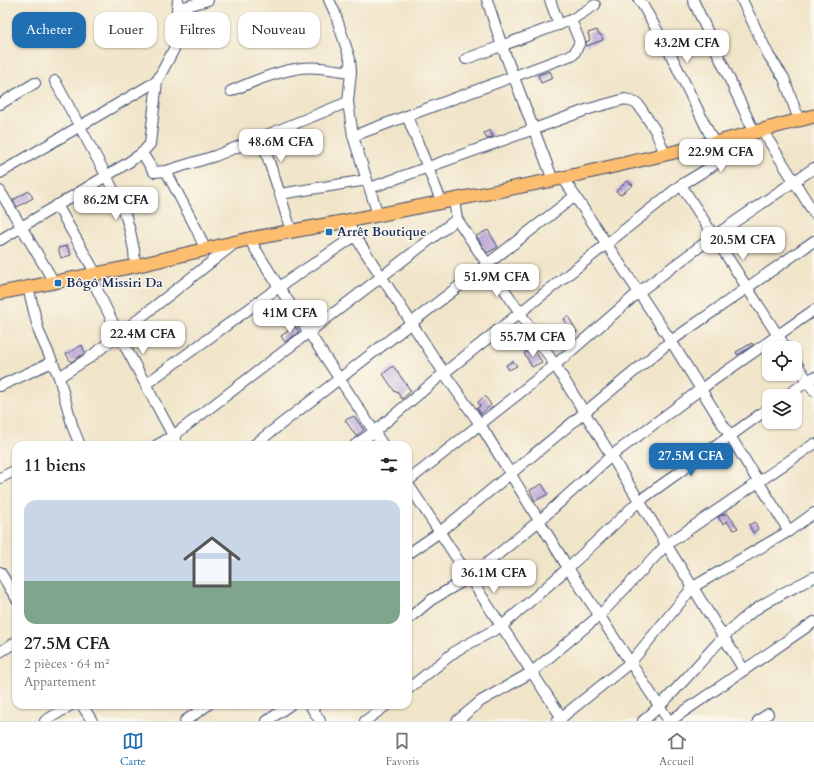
<!DOCTYPE html>
<html lang="fr">
<meta charset="utf-8">
<style>
:root{--surface:#fff;--page:#f2f2f2;--text:#222;--muted:#767676;--line:#e0e0e0;--accent:#1f6fb2}
body{margin:0;font-family:Cardo,serif;background:var(--page);color:var(--text);height:100vh;display:flex;flex-direction:column;font-size:15px;white-space:nowrap}
*{box-sizing:border-box;margin:0}
p{font-size:13px;color:var(--muted)}
.icon{flex:none;width:22px;height:22px;fill:none;stroke:currentColor;stroke-width:2;stroke-linecap:round;stroke-linejoin:round}
.map{position:relative;flex:1;overflow:hidden}
.details{position:absolute;left:12px;top:441px;width:400px;height:268px;display:flex;flex-direction:column;background:var(--surface);border-radius:12px;box-shadow:0 1px 3px #0004}
.details>*{flex:none}
.hud{position:absolute;left:12px;top:12px;width:400px;height:36px;display:flex;gap:8px}
.buttons{position:absolute;left:762px;top:341px;display:grid;gap:8px}
.buttons a{display:grid;place-items:center;width:40px;height:40px;border-radius:8px;background:var(--surface);box-shadow:0 1px 3px #0004;font-size:20px}
.price{position:absolute;translate:-50% -34px;padding:0 9px;border-radius:8px;background:#fff;color:#222;font-size:13px;line-height:26px;filter:drop-shadow(0 1px 2px #0008)}
.price::after{content:'';position:absolute;left:50%;top:24px;width:12px;height:9px;margin-left:-6px;background:inherit;clip-path:polygon(0 0,100% 0,50% 100%)}
.price.selected{background:var(--accent);color:#fff}
ul{padding:0;list-style:none}
li{display:grid;align-content:center;gap:8px;height:212px;padding:0 12px}
li span{display:grid;place-items:center;height:124px;border-radius:12px;color:#555}
li>.icon{margin-inline-start:auto}
span .icon{width:72px;height:72px;fill:#fffc;stroke-width:1}
li b{font-size:17px}
h2{display:flex;justify-content:space-between;align-items:center;height:48px;padding:0 12px;font-size:17px}
.chip{padding:0 14px;border-radius:12px;background:var(--surface);box-shadow:0 1px 3px #0004;font-size:14px;line-height:36px}
.chip.selected{background:var(--accent);color:#fff}
.menu{display:flex;justify-content:space-around;align-items:center;height:56px;border-top:1px solid var(--line);background:var(--surface);font-size:11px;color:var(--muted)}
.menu a{display:grid;justify-items:center;gap:2px}
.menu .selected{color:var(--accent)}
.map>svg:first-child{display:block}
.building{fill:#bda8d8}
.lines{fill:none;stroke-linecap:round;stroke-linejoin:round}
.minor-casing{stroke:#3b4a6e;stroke-width:12}
.major-casing{stroke:#3b4a6e;stroke-width:15}
.minor{stroke:#fff;stroke-width:10}
.major{stroke:#fcbd6e;stroke-width:13}
.poi-dot{fill:#1f6fb2;stroke:#fbf7ec;stroke-width:1.5}
.labels{text-anchor:middle;dominant-baseline:central;stroke-width:3;stroke-linejoin:round;paint-order:stroke}
.poi-label{font-size:13px;font-weight:bold;fill:#1b2f5e;stroke:#fbf7ec;text-anchor:start}
</style>
<div class="map">
<svg width="814" height="721" viewBox="0 0 814 721">
<rect width="100%" height="100%" fill="#fbf7ec"/>
<filter id="ink" filterUnits="userSpaceOnUse"><feTurbulence type="fractalNoise" baseFrequency=".025" numOctaves="2"/><feDisplacementMap in="SourceGraphic" scale="8" xChannelSelector="R" yChannelSelector="G"/><feConvolveMatrix kernelMatrix="1 2 1 2 8 2 1 2 1" color-interpolation-filters="sRGB"/></filter>
<filter id="wash" filterUnits="userSpaceOnUse"><feTurbulence type="fractalNoise" baseFrequency=".012" numOctaves="4" result="noise"/><feDisplacementMap in="SourceGraphic" scale="16" xChannelSelector="R" yChannelSelector="G"/><feGaussianBlur stdDeviation="0.9" result="paint"/><feColorMatrix in="noise" values="0 0 0 0 0 0 0 0 0 0 0 0 0 0 0 0 0 1.4 0 .05"/><feComposite in="paint" operator="in"/></filter>
<g filter="url(#wash)">
<rect width="100%" height="100%" fill="#f1e5c9"/>
<g id="blocks">
<g class="building">
<path d="M597,30L599,35L601,34L603,40L586,46V42L590,40L588,33Z"/>
<path d="M550,71L553,78L541,83L538,75Z"/>
<path d="M490,130L493,137L487,139L484,133Z"/>
<path d="M627,181L633,185L620,195L616,191Z"/>
<path d="M29,191L33,198L17,207L13,200Z"/>
<path d="M488,230L498,247L487,253L476,236Z"/>
<path d="M67,246L71,255L61,258L58,248Z"/>
<path d="M568,316L577,332L572,334L564,319Z"/>
<path d="M295,326L299,332L285,342L281,336Z"/>
<path d="M752,343L753,345L738,355L736,352Z"/>
<path d="M82,345L85,353L71,362L66,354Z"/>
<path d="M533,348L542,362L532,367L524,353Z"/>
<path d="M513,361L517,366L509,370L506,365Z"/>
<path d="M393,366L411,391L402,399L397,392H395L383,374Z"/>
<path d="M485,396L491,405L481,414L477,408L480,406L478,402Z"/>
<path d="M354,416L364,430L356,436L345,420Z"/>
<path d="M542,484L548,494L535,501L530,490Z"/>
<path d="M727,513L738,528L734,530L726,521L723,524L718,517Z"/>
<path d="M755,522L758,529L753,533L749,525Z"/>
</g>
</g>
</g>
<g filter="url(#ink)">
<use href="#blocks" fill-opacity="0" stroke="#3b4a6e" stroke-width="1"/>
<g class="lines">
<g class="minor-casing">
<g id="minor">
<path d="M329,0L335,13L350,59L351,72L348,102L353,136L378,215"/>
<path d="M487,0L502,46L553,180"/>
<path d="M550,0L559,25"/>
<path d="M639,0L642,4L669,51L714,143"/>
<path d="M693,0L754,132"/>
<path d="M742,0L769,56L784,78L799,120"/>
<path d="M177,9L208,0"/>
<path d="M466,59L571,20L595,5"/>
<path d="M55,81L106,175L126,217L130,231L134,250L135,266"/>
<path d="M231,91C252,82 273,73 295,69C313,65 333,70 351,72"/>
<path d="M0,104L35,83"/>
<path d="M407,116L442,203"/>
<path d="M762,130L814,213"/>
<path d="M353,136L574,54L580,42L571,20"/>
<path d="M261,138L280,194"/>
<path d="M142,153L154,172L166,171L215,156L348,102"/>
<path d="M166,171L196,228L205,249"/>
<path d="M0,173L157,81"/>
<path d="M563,178L671,341L789,531"/>
<path d="M681,185L786,348"/>
<path d="M370,188L534,129L589,109L625,99L638,104L655,130L665,154"/>
<path d="M0,191L54,282"/>
<path d="M454,201L457,219L555,365L744,670"/>
<path d="M57,205L96,274"/>
<path d="M347,221L355,236L444,373L480,424L568,568L669,721"/>
<path d="M291,231L280,194L367,180"/>
<path d="M249,239L279,287L383,445"/>
<path d="M0,240L126,164L142,153L150,144L157,81L174,49L178,0"/>
<path d="M90,275L119,335L178,445"/>
<path d="M28,287L39,332L59,377L73,428L80,445"/>
<path d="M795,361L814,391"/>
<path d="M59,377L89,358L234,244"/>
<path d="M146,384L279,287L355,236"/>
<path d="M0,386L52,362"/>
<path d="M786,396L814,377"/>
<path d="M157,445L173,436L457,219"/>
<path d="M254,445L575,196"/>
<path d="M355,445L374,432L444,373L681,185L714,165L724,157L722,141"/>
<path d="M0,478L16,470"/>
<path d="M408,481L555,365L639,292L714,236L814,168"/>
<path d="M408,484L562,718"/>
<path d="M408,554L440,532L671,341L814,241"/>
<path d="M0,572L16,598"/>
<path d="M408,619L431,600L470,577L539,521L611,456L701,389L814,310"/>
<path d="M0,652L16,642"/>
<path d="M408,689L457,650L502,626L568,568L639,501L769,408"/>
<path d="M82,705L92,721"/>
<path d="M310,705L320,721"/>
<path d="M45,721L71,705"/>
<path d="M185,721L208,705"/>
<path d="M267,721L290,705"/>
<path d="M365,721L387,705"/>
<path d="M457,721L481,701L532,672L600,615L666,545L814,444"/>
<path d="M557,721L631,662L693,587L789,531L814,513"/>
<path d="M643,721C682,689 709,646 748,615C768,599 792,589 814,577"/>
<path d="M670,721L814,622"/>
<path d="M758,721L768,714"/>
</g>
</g>
<g class="major-casing">
<path id="major" d="M0,293L135,266L249,239L347,221L563,178L722,141L814,116"/>
</g>
<use href="#minor" class="minor"/>
<use href="#major" class="major"/>
</g>
</g>
<g class="poi-dot">
<rect x="325" y="228" width="8" height="8" rx="2"/>
<rect x="54" y="279" width="8" height="8" rx="2"/>
</g>
<g class="labels">
<g class="poi-label">
<text x="337" y="232">Arrêt Boutique</text>
<text x="66" y="283">Bôgô Missiri Da</text>
</g>
</g>
</svg>
<div class="buttons">
<a><svg class="icon" aria-label="locate" viewBox="0 0 24 24"><circle cx="12" cy="12" r="6"/><path d="M12 2v4M12 18v4M2 12h4M18 12h4"/></svg></a>
<a><svg class="icon" aria-label="layers" viewBox="0 0 24 24"><path d="M12 4l9 5-9 5-9-5zM3 14l9 5 9-5"/></svg></a>
</div>
<b class="price" style="left:687px;top:64px">43.2M CFA</b>
<b class="price" style="left:281px;top:163px">48.6M CFA</b>
<b class="price" style="left:721px;top:173px">22.9M CFA</b>
<b class="price" style="left:116px;top:221px">86.2M CFA</b>
<b class="price" style="left:743px;top:261px">20.5M CFA</b>
<b class="price" style="left:497px;top:298px">51.9M CFA</b>
<b class="price" style="left:290px;top:334px">41M CFA</b>
<b class="price" style="left:143px;top:355px">22.4M CFA</b>
<b class="price" style="left:533px;top:358px">55.7M CFA</b>
<b class="price selected" style="left:691px;top:477px">27.5M CFA</b>
<b class="price" style="left:494px;top:594px">36.1M CFA</b>
<div class="hud">
<a class="chip selected">Acheter</a>
<a class="chip">Louer</a>
<a class="chip">Filtres</a>
<a class="chip">Nouveau</a>
</div>
<section class="details">
<h2>11 biens<svg class="icon" aria-label="filters" viewBox="0 0 24 24"><path d="M4 7h16M4 17h16"/><circle cx="9" cy="7" r="2"/><circle cx="15" cy="17" r="2"/></svg></h2>
<ul>
<li><span style="background:linear-gradient(#c9d6e8 65%,#7fa58c 0)"><svg class="icon" aria-label="home" viewBox="0 0 24 24"><path d="M3 11l9-7 9 7M6 9v11h12V9"/></svg></span><div><b>27.5M CFA</b><p>2 pièces · 64 m²</p><p>Appartement</p></div></li>
</ul>
</section>
</div>
<nav class="menu">
<a class="selected"><svg class="icon" aria-label="map" viewBox="0 0 24 24"><path d="M3 6l6-2 6 2 6-2v14l-6 2-6-2-6 2zM9 4v14M15 6v14"/></svg>Carte</a>
<a><svg class="icon" aria-label="saved" viewBox="0 0 24 24"><path d="M7 4h10v16l-5-4-5 4z"/></svg>Favoris</a>
<a><svg class="icon" aria-label="home" viewBox="0 0 24 24"><path d="M3 11l9-7 9 7M6 9v11h12V9"/></svg>Accueil</a>
</nav>
